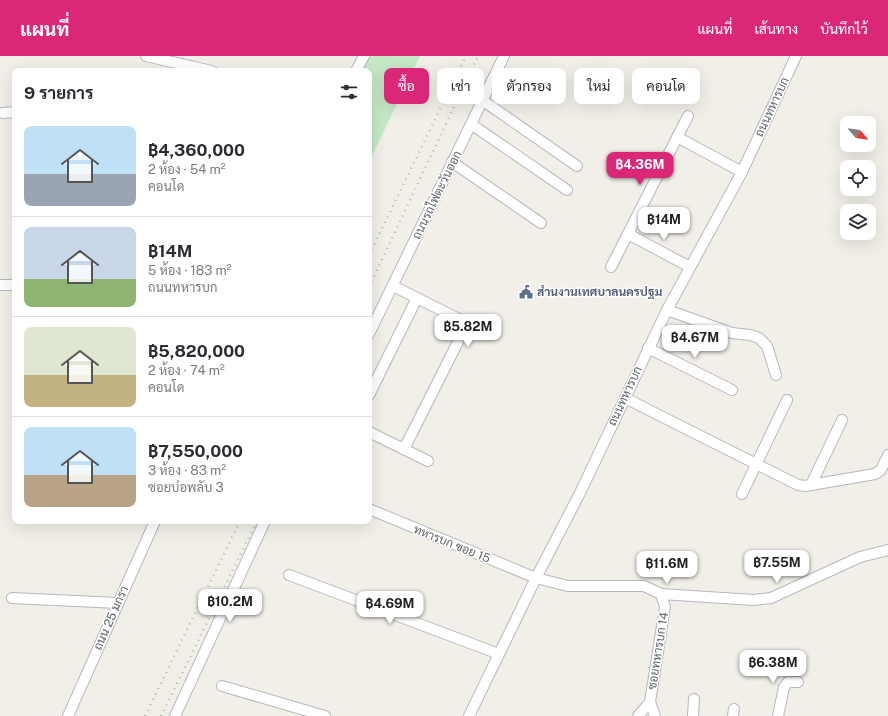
<!DOCTYPE html>
<html lang="th">
<meta charset="utf-8">
<style>
:root{--surface:#fff;--page:#f2f2f3;--text:#2b2b33;--muted:#7c7c81;--line:#e1e1e2;--accent:#db2777}
body{margin:0;font-family:"Public Sans",Sarabun,sans-serif;background:var(--page);color:var(--text);height:100vh;display:flex;flex-direction:column;font-size:15px;white-space:nowrap}
*{box-sizing:border-box;margin:0}
p{font-size:13px;color:var(--muted)}
.icon{flex:none;width:22px;height:22px;fill:none;stroke:currentColor;stroke-width:2;stroke-linecap:round;stroke-linejoin:round}
.map{position:relative;flex:1;overflow:hidden}
.sheet{position:absolute;left:12px;top:12px;width:360px;height:456px;display:flex;flex-direction:column;background:var(--surface);border-radius:8px;box-shadow:0 4px 16px #0002}
.sheet>*{flex:none}
.top-card{position:absolute;left:384px;top:12px;width:380px;height:36px;display:flex;gap:8px}
.needle{width:26px;rotate:118deg}
.tools{position:absolute;left:840px;top:60px;display:grid;gap:8px}
.tools a{display:grid;place-items:center;width:36px;height:36px;border-radius:8px;background:var(--surface);box-shadow:0 4px 16px #0002;font-size:20px}
.price{position:absolute;translate:-50% -34px;padding:0 9px;border-radius:8px;background:#fff;color:#222;font-size:13px;line-height:26px;filter:drop-shadow(0 1px 2px #0008)}
.price::after{content:'';position:absolute;left:50%;top:24px;width:12px;height:9px;margin-left:-6px;background:inherit;clip-path:polygon(0 0,100% 0,50% 100%)}
.price.selected{background:var(--accent);color:#fff}
ul{padding:0;list-style:none}
li{display:flex;align-items:center;gap:12px;height:100px;padding:0 12px}
li+li{border-top:1px solid var(--line)}
li span{display:grid;place-items:center;flex:none;width:112px;height:80px;border-radius:8px;color:#555}
li>.icon{margin-inline-start:auto}
span .icon{width:48px;height:48px;fill:#fffc;stroke-width:1}
li b{font-size:17px}
h2{display:flex;justify-content:space-between;align-items:center;height:48px;padding:0 12px;font-size:17px}
.chip{padding:0 14px;border-radius:8px;background:var(--surface);box-shadow:0 4px 16px #0002;font-size:14px;line-height:36px}
.chip.selected{background:var(--accent);color:#fff}
header{display:flex;align-items:center;gap:24px;box-sizing:border-box;height:56px;padding:0 20px;background:var(--accent);color:#fff}
header strong{font-size:19px}
nav{display:flex;gap:22px;margin-inline-start:auto;font-size:14px}
.map>svg:first-child{display:block}
.green{fill:#c5e8c5}
.lines{fill:none;stroke-linecap:round;stroke-linejoin:round}
.minor-casing{stroke:#b5b8bc;stroke-width:12}
.minor{stroke:#fff;stroke-width:10}
.rail{stroke:#b6b7b8;stroke-width:2.5;stroke-dasharray:1 5;stroke-linecap:butt}
.labels{text-anchor:middle;dominant-baseline:central;stroke-width:3;stroke-linejoin:round;paint-order:stroke}
.street-label{font-size:12px;fill:#5f6368;stroke:#fff}
.service-label{font-size:12px;font-weight:bold;fill:#4e5e75;stroke:#fff;text-anchor:start}
</style>
<header>
<strong>แผนที่</strong>
<nav><a>แผนที่</a><a>เส้นทาง</a><a>บันทึกไว้</a></nav>
</header>
<div class="map">
<svg width="888" height="660" viewBox="0 0 888 660">
<rect width="100%" height="100%" fill="#f1efe8"/>
<path class="green" d="M366,0H420L369,106V15H359Z"/>
<g class="lines">
<g class="minor-casing">
<g id="minor">
<path d="M146,0L212,15"/>
<path d="M356,15L364,0"/>
<path d="M482,44L577,110"/>
<path d="M3,57L15,56"/>
<path d="M471,68L567,134"/>
<path d="M677,81L742,116"/>
<path d="M452,106L541,167"/>
<path d="M628,178L690,211"/>
<path d="M611,211L688,60"/>
<path d="M0,229H15"/>
<path d="M393,230L463,265L466,270L404,393"/>
<path d="M667,254L732,277L750,279L759,282L767,290L776,319"/>
<path d="M369,278L504,0"/>
<path d="M648,292L732,334"/>
<path d="M369,339L417,242"/>
<path d="M625,342L798,429L805,430L875,418L881,414L888,399"/>
<path d="M369,376L428,405"/>
<path d="M811,429L842,364"/>
<path d="M742,438L787,344"/>
<path d="M369,453L536,522L568,530H644L661,538L665,551L650,646L655,660"/>
<path d="M289,519L499,598"/>
<path d="M661,538L754,544L771,542L860,501L888,494"/>
<path d="M12,542L118,547"/>
<path d="M222,630L325,660"/>
<path d="M68,660L155,465"/>
<path d="M175,660L265,465"/>
<path d="M469,660L536,522L580,437L667,254L742,116L796,0"/>
<path d="M638,660L650,646"/>
<path d="M693,660L694,643"/>
<path d="M733,660L734,653"/>
<path d="M778,660L784,631L788,626H798"/>
</g>
</g>
<use href="#minor" class="minor"/>
<g class="rail">
<path d="M369,199L466,0"/>
<path d="M369,231L478,0"/>
<path d="M145,660L240,465"/>
<path d="M161,660L257,465"/>
</g>
</g>
<defs>
<g id="civic-bare" transform="scale(1.08)"><path d="M-.6-6.5H3V-4.5H.6V-3L4-1V1h2V6H-6V1h2V-1L-.6-3ZM-1.2 2.5V6h2.4V2.5Z" fill="#5c6f8a" stroke="#fff" stroke-width="2.5" paint-order="stroke"/></g>
</defs>
<g fill-rule="evenodd">
<use href="#civic-bare" x="526" y="236"/>
</g>
<g class="labels">
<g class="street-label">
<text transform="translate(772 51) rotate(-65)">ถนนทหารบก</text>
<text transform="translate(437 139) rotate(-64)">ถนนรถไฟตะวันออก</text>
<text transform="translate(625 340) rotate(-65)">ถนนทหารบก</text>
<text transform="translate(452 488) rotate(22)">ทหารบก ซอย 15</text>
<text transform="translate(111 562) rotate(-66)">ถนน 25 มกรา</text>
<text transform="translate(658 595) rotate(-81)">ซอยทหารบก 14</text>
</g>
<g class="service-label">
<text x="537" y="236">สำนงานเทศบาลนครปฐม</text>
</g>
</g>
</svg>
<div class="tools">
<a><svg class="needle" viewBox="-14 -14 28 28"><path d="M0-13l5 13h-10z" fill="#e53935"/><path d="M0 13l5-13h-10z" fill="#7c7c81"/></svg></a>
<a><svg class="icon" aria-label="locate" viewBox="0 0 24 24"><circle cx="12" cy="12" r="6"/><path d="M12 2v4M12 18v4M2 12h4M18 12h4"/></svg></a>
<a><svg class="icon" aria-label="layers" viewBox="0 0 24 24"><path d="M12 4l9 5-9 5-9-5zM3 14l9 5 9-5"/></svg></a>
</div>
<b class="price selected" style="left:640px;top:130px">฿4.36M</b>
<b class="price" style="left:664px;top:185px">฿14M</b>
<b class="price" style="left:468px;top:292px">฿5.82M</b>
<b class="price" style="left:695px;top:303px">฿4.67M</b>
<b class="price" style="left:777px;top:528px">฿7.55M</b>
<b class="price" style="left:667px;top:529px">฿11.6M</b>
<b class="price" style="left:230px;top:567px">฿10.2M</b>
<b class="price" style="left:390px;top:569px">฿4.69M</b>
<b class="price" style="left:773px;top:628px">฿6.38M</b>
<div class="top-card">
<a class="chip selected">ซื้อ</a>
<a class="chip">เช่า</a>
<a class="chip">ตัวกรอง</a>
<a class="chip">ใหม่</a>
<a class="chip">คอนโด</a>
</div>
<section class="sheet">
<h2>9 รายการ<svg class="icon" aria-label="filters" viewBox="0 0 24 24"><path d="M4 7h16M4 17h16"/><circle cx="9" cy="7" r="2"/><circle cx="15" cy="17" r="2"/></svg></h2>
<ul>
<li><span style="background:linear-gradient(#bfe0f5 60%,#9aa5b1 0)"><svg class="icon" aria-label="home" viewBox="0 0 24 24"><path d="M3 11l9-7 9 7M6 9v11h12V9"/></svg></span><div><b>฿4,360,000</b><p>2 ห้อง · 54 m²</p><p>คอนโด</p></div></li>
<li><span style="background:linear-gradient(#c9d6e8 65%,#8fb573 0)"><svg class="icon" aria-label="home" viewBox="0 0 24 24"><path d="M3 11l9-7 9 7M6 9v11h12V9"/></svg></span><div><b>฿14M</b><p>5 ห้อง · 183 m²</p><p>ถนนทหารบก</p></div></li>
<li><span style="background:linear-gradient(#dfe7d0 60%,#c2b280 0)"><svg class="icon" aria-label="home" viewBox="0 0 24 24"><path d="M3 11l9-7 9 7M6 9v11h12V9"/></svg></span><div><b>฿5,820,000</b><p>2 ห้อง · 74 m²</p><p>คอนโด</p></div></li>
<li><span style="background:linear-gradient(#bfe0f5 60%,#b9a48a 0)"><svg class="icon" aria-label="home" viewBox="0 0 24 24"><path d="M3 11l9-7 9 7M6 9v11h12V9"/></svg></span><div><b>฿7,550,000</b><p>3 ห้อง · 83 m²</p><p>ซอยบ่อพลับ 3</p></div></li>
</ul>
</section>
</div>
